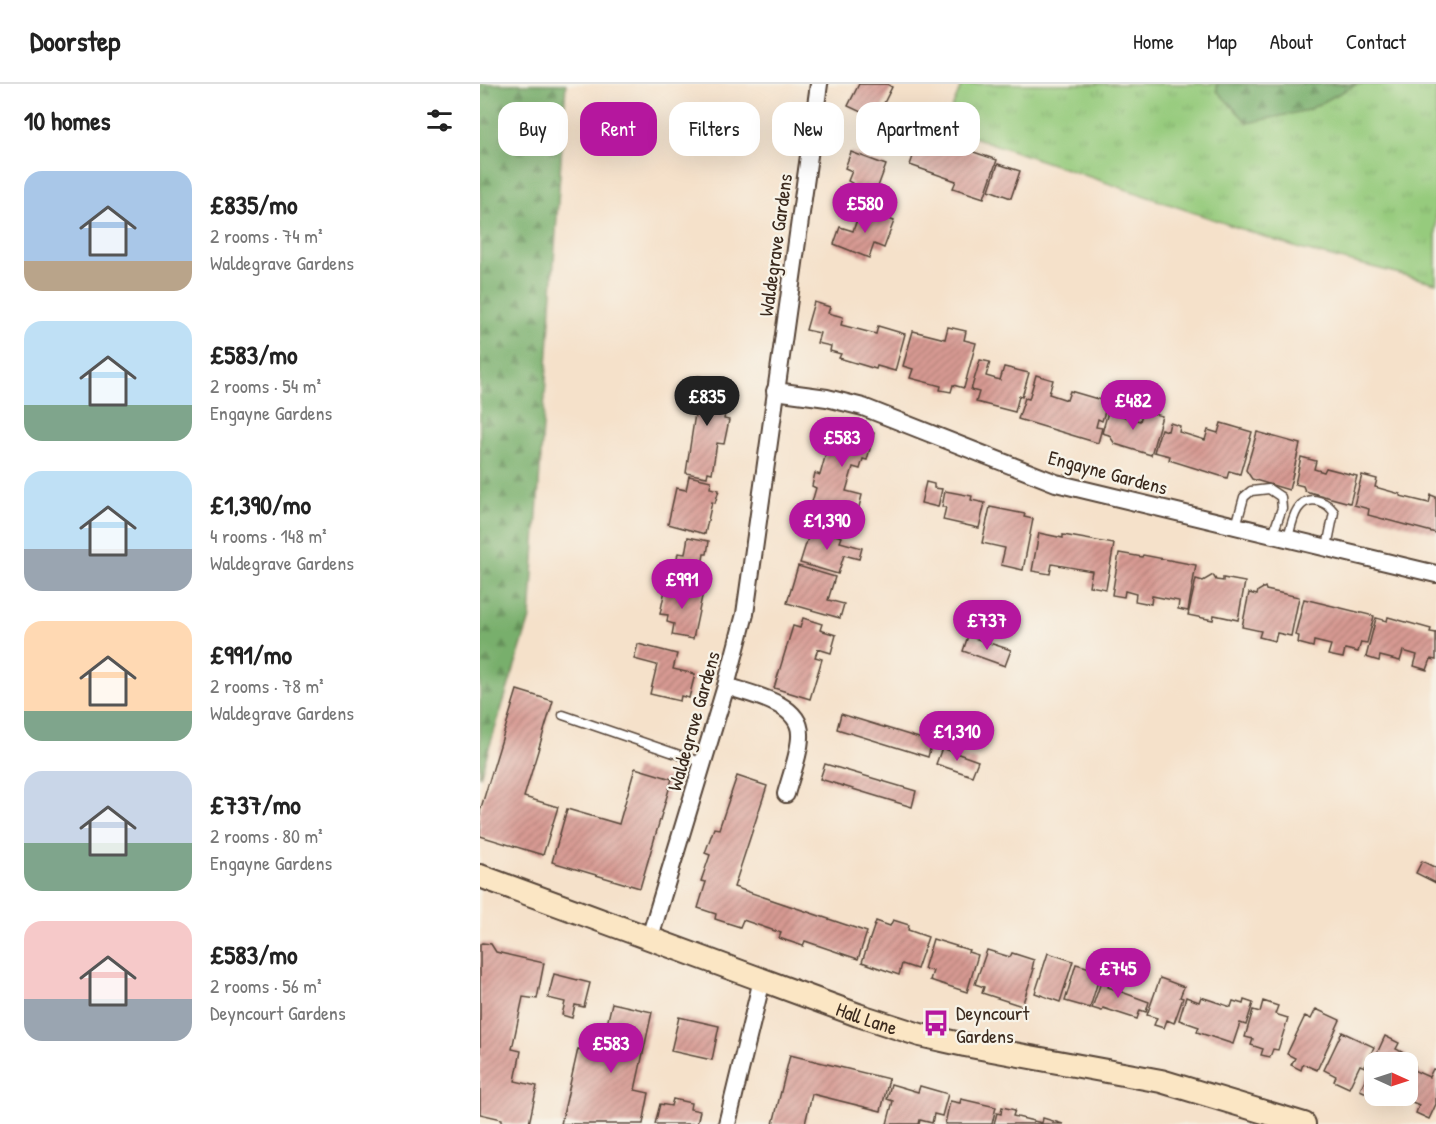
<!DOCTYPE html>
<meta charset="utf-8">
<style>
:root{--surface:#fff;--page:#f2f2f2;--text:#222;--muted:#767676;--line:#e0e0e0;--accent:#b5179e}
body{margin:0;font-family:"Patrick Hand",sans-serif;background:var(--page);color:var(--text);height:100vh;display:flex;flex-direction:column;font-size:22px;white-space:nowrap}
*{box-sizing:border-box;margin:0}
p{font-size:20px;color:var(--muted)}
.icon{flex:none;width:33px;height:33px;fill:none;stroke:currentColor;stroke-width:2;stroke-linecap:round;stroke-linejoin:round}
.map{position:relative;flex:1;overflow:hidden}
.side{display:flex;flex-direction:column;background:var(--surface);width:480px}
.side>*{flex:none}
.banner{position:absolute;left:18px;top:18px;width:570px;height:54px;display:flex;gap:12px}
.needle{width:39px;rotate:93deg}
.tools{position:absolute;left:884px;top:968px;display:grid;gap:12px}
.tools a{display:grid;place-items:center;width:54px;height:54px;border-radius:12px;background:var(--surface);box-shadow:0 6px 24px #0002;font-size:30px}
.price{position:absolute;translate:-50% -51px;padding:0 14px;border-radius:21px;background:var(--accent);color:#fff;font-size:20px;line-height:39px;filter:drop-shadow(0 2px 3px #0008)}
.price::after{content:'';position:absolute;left:50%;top:36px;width:18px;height:14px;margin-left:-9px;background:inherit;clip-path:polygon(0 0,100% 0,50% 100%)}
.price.selected{background:#222;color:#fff}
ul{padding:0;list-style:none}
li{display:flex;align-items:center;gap:18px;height:150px;padding:0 24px}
li span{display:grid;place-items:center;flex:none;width:168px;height:120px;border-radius:18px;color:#555}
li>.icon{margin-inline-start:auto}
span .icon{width:72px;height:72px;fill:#fffc;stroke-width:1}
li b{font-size:26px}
h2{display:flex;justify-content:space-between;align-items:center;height:72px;padding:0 24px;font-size:26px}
.pill{padding:0 21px;border-radius:18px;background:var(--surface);box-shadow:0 6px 24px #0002;font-size:21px;line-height:54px}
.pill.selected{background:var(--accent);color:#fff}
header{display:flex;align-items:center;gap:36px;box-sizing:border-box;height:84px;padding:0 30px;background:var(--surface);border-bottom:2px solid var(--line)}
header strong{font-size:28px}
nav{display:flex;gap:33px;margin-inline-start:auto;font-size:21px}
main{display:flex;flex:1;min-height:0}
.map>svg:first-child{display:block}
.grass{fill:url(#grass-tufts);stroke:#687a4e;stroke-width:1.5}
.forest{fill:url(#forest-firs);stroke:#5a6c45;stroke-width:1.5}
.building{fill:url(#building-hatch)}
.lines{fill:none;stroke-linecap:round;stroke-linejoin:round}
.lane-casing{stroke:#574538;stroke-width:11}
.street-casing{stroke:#574538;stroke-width:20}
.secondary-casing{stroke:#574538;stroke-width:26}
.lane{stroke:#fff;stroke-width:8}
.street{stroke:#fff;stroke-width:16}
.secondary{stroke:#fbe6c4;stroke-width:22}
.labels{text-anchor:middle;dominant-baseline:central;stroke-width:4.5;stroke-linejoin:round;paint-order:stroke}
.street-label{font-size:20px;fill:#3b2a1e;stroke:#f7f3e8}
.poi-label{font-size:20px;fill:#3b2a1e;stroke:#f7f3e8;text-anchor:start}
</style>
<header>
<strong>Doorstep</strong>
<nav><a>Home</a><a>Map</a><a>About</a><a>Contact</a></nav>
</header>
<main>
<section class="side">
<h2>10 homes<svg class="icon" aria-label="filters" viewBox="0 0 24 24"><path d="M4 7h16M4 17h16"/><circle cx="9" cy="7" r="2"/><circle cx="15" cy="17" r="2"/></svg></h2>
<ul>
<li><span style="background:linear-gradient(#a9c7e8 75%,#b9a48a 0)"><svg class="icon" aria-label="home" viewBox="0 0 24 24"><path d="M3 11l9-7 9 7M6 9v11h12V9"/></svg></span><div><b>£835/mo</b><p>2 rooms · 74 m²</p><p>Waldegrave Gardens</p></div></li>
<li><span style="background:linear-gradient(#bfe0f5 70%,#7fa58c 0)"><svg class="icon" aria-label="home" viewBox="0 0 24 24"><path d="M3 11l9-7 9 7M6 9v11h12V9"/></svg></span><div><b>£583/mo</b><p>2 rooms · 54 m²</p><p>Engayne Gardens</p></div></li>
<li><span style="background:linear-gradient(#bfe0f5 65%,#9aa5b1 0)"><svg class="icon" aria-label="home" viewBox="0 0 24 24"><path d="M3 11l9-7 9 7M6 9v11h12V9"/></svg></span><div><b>£1,390/mo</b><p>4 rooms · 148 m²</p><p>Waldegrave Gardens</p></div></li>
<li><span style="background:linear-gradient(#ffd9b3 75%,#7fa58c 0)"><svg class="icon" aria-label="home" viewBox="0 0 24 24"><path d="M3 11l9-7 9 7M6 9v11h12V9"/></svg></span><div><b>£991/mo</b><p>2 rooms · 78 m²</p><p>Waldegrave Gardens</p></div></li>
<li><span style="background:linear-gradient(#c9d6e8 60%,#7fa58c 0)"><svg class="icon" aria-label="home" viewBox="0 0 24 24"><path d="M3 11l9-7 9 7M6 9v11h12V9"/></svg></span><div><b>£737/mo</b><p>2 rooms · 80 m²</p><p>Engayne Gardens</p></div></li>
<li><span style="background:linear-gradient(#f6c9c9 65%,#9aa5b1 0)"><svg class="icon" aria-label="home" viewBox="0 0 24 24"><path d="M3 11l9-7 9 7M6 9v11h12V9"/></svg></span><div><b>£583/mo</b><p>2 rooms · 56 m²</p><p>Deyncourt Gardens</p></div></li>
</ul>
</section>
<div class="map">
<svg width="956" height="1040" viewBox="0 0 956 1040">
<defs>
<pattern id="grass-tufts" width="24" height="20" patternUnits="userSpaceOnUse" patternTransform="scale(1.5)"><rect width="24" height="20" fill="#96cb7d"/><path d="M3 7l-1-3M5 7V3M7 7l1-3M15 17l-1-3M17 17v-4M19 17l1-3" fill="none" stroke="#82ae6c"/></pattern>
<pattern id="forest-firs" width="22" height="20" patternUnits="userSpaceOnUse" patternTransform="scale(1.5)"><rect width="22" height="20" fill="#78af6c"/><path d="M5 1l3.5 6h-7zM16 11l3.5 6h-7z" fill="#648f58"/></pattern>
<pattern id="building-hatch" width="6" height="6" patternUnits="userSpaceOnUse" patternTransform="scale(1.5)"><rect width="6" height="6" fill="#d79a93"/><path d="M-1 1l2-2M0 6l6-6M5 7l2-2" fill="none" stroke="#b07e77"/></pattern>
</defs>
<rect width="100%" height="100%" fill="#f7f3e8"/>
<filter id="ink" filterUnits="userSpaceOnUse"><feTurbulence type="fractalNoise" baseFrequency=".0167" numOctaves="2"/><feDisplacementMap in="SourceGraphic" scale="12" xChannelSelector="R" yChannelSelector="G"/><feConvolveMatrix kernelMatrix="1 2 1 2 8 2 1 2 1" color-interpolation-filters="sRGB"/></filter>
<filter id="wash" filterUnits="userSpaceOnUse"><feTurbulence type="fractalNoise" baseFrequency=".008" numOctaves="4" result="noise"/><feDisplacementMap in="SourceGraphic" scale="24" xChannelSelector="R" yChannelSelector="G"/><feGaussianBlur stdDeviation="1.35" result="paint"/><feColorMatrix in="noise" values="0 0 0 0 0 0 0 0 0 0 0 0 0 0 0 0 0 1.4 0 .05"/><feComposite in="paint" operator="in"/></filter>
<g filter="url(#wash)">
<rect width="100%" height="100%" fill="#f5e1ca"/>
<path class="grass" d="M482,0H956V199L820,165L464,43Z"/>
<g class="forest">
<path d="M0,0H86L50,534L0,693Z"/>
<path d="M737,0H877L828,26L768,39L737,7Z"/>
</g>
<g id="blocks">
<g class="building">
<path d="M379,0H407L412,3L396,35L368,22Z"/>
<path d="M441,50L517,76L504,114L473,104L476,97L430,81Z"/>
<path d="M371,68L406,81L390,124L366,115L372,99L368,97L372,87L365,84Z"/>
<path d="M518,80L540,87L531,114L509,106Z"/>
<path d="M381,124L414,137L404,164L394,160L389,174L354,160L360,143L373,147Z"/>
<path d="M334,218L350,223L348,229L363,233L361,241L396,250L398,242L425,250L415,287L397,282L396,285L359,274L361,270L350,267L351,262L337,259L340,249L326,246Z"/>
<path d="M468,243L486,247L484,256L496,259L484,304L473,301L471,308L460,306L461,302L430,294L433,285L423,282L433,247L465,255Z"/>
<path d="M500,276L510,278L506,292L520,296L524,283L549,289L542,313L539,312L535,328L496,318L499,308L491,306Z"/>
<path d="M556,291L573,296L569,310L587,316L590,307L628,318L622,337L618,335L616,343L622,344L618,359L538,335L545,314L549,315Z"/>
<path d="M218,292L245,296L240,323L246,324L244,335L249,336L244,360L237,359L232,389L228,388L227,393L206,389L217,317L221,318L222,306L216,305Z"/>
<path d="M663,327L682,332L671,371L635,360L629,351L622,349L628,328L660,337Z"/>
<path d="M355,337L394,349L387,376L383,375L380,385L373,383L366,407L382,411L377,431L332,418L336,404L332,402L335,389L340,391Z"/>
<path d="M690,339L700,342L699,348L725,356L728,346L738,349L741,339L772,348L760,390L749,387L747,394L689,376L690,372L674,368L681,345L688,347Z"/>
<path d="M777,348L820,360L809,406L772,395L766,386Z"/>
<path d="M821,373L836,377L834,385L844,388L846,384L877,392L870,419L825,407L823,402L815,400Z"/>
<path d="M882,391L897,395L895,403L920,410V412L949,419L951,411L956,413V449L888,431L889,425L874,421Z"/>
<path d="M209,392L231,397L230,404L239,406L235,419L232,418L225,450L188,440L196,404L206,406Z"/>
<path d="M446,398L454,400V404L462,405L458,423L441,419Z"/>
<path d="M465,407L492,412L491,416L505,419L499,444L463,436L466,423H462Z"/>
<path d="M510,423L545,430L544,433L553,435L543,486L521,481L525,464L502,459Z"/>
<path d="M331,444L362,453L360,458L382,464L379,475L364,471L358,490L320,479Z"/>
<path d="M559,449L583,454V451L634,460L626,505L609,502L612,487L572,480L570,490L552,487Z"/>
<path d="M208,453L229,457L227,470H224L218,503L192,498L198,469L205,470Z"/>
<path d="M639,469L662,473L663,471L716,481L708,527L698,525L699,517L672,512L671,520L655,517L656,510L645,507L644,513L632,511Z"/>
<path d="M318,482L355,493L348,516L364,520L360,534L307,519Z"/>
<path d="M733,491L736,496L743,497V494L765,498L758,536L734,531L733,536L708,531L716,495L723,497Z"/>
<path d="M186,501L223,508L213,555L192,551L194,540L187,538L188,531L180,530Z"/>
<path d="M785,503L786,506L819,513L811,552L797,549L795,557L779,553L781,547L762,543L769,509L777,511L778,507Z"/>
<path d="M824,515L894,532L887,559L881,558L878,568L865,565L863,574L848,571L851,561L834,557L833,563L818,559L819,552L815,551Z"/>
<path d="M908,533L951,545L950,548L956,549V576L951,575L947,586L934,582L937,571L923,567L920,577L900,572L899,577L886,573L896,534L907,537Z"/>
<path d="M323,534L342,540L340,546L356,551L351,569L338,565L335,573L342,575L330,615L294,604L313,542L320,544Z"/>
<path d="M488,552L531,566L525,582L483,567Z"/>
<path d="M158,560L197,570L193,585L215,590L209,614L201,612L200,617L170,610L177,581L154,575Z"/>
<path d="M37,606L73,617L44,713L78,723L63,771L0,752V727Z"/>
<path d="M361,630L452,658L448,673L357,645Z"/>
<path d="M462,664L498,677L492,692L456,680Z"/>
<path d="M345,680L436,707L432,723L340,695Z"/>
<path d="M155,684L192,695L160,804L72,778L87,725L139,740Z"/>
<path d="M257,692L287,702L254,803L387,848L378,875L325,857L323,862L299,854L301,849L263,836L260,843L235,835L236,830L218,824L226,798L221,797L230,771L225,769L234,744L239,745Z"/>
<path d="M942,777L956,784V799L936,789Z"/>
<path d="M413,836L429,841L428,846L448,853L437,885L422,880L419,891L382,878L396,837L410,842Z"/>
<path d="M453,855L489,866L488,868L498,871L487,908L450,896L453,887L444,885Z"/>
<path d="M2,859L11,860L16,868L64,879L57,915L43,913L32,965L41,967L35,997L57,1002L49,1040H27L22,1039V1035L0,1030V860Z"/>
<path d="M507,866L530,873L532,869L554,876L552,885H554L542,922L502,909L504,903L495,900Z"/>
<path d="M568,869L593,877L580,918L555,909Z"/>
<path d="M596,880L621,887L610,924L585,917Z"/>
<path d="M627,881L635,883L628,903L669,918L666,928L660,926L657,935L623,924L622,927L612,924Z"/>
<path d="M74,890L110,899L104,923L95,921L92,934L82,931L85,918L68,914Z"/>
<path d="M680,894L704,903L700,913L703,914L694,939L687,936L684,944L674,941L677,934L667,931Z"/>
<path d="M706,913L719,918L721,913L751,923L753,917L763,920L764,916L773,919L766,941L760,939L753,960L717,948L719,943L699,936Z"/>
<path d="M783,917L798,922L795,930L808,934L798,966L793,965L790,973L781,971L783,965L771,961L773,955L765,953L773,926L780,928Z"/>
<path d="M132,919L172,928L155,1006L169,1009L163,1040H81L98,965L120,970Z"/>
<path d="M836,925L860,936L837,986L823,980L821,986L811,981L815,974L807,970L825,932L831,935Z"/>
<path d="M199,933L239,942L232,976L191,967Z"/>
<path d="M862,948L894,963L885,983L880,981L869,1004L854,997L856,992L844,986Z"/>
<path d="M905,952L919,959L916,965L926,970L922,978H894V1002L889,1010L880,1006Z"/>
<path d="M310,971L409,995L401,1027L332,1010L325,1040H293Z"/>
<path d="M927,978L935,982L933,986L949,993L953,985L956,986V1020L949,1035L936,1029L939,1021L921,1013L927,1011L929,994H927Z"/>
<path d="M411,1000L438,1008L440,1002L468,1010L462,1032L454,1030L452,1039L440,1036L439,1040H407L413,1017L407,1015Z"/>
<path d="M193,1015L211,1019L210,1025L220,1027L217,1040H175L180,1020L191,1022Z"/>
<path d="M481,1015L516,1023L512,1040H465L470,1017L480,1019Z"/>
<path d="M522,1023L535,1026L533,1032L562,1039L563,1034L583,1040H514L517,1029L521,1030Z"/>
</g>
</g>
</g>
<g filter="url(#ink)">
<use href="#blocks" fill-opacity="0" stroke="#574538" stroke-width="1.5"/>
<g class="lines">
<g class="lane-casing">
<g id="lane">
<path d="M756,442L764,413L771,407L789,405L801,413L802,424L793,450"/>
<path d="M808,454C812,438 816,411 839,417C847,420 849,422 854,428L847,463"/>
<path d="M83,631L223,679"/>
</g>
</g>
<g class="street-casing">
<g id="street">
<path d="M295,307L347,314L383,323L576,399L956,490"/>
<path d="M246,602C270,610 320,619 320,650C321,665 310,695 306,710"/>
<path d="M170,853L246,602L265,530L339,0"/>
<path d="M247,1040L282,896"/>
</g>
</g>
<g class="secondary-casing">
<g id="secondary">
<path id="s1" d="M0,792L378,931L440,951L485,961L681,997L824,1040"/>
</g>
</g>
<use href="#lane" class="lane"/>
<use href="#street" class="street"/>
<use href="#secondary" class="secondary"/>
</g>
</g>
<defs>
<g id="bus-bare" transform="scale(2.07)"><path d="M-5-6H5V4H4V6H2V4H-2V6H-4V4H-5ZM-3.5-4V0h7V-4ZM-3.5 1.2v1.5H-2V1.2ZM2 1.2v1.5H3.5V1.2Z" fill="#b5179e" stroke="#f7f3e8" stroke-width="2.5" paint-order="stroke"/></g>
</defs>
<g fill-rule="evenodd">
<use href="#bus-bare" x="456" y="939"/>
</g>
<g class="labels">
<g class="street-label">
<text transform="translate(295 161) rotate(-82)">Waldegrave Gardens</text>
<text transform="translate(628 388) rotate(15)">Engayne Gardens</text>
<text transform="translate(213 637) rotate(-74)">Waldegrave Gardens</text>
<text stroke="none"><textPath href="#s1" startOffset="412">Hall Lane</textPath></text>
</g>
<g class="poi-label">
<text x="476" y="928">Deyncourt<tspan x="476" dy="23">Gardens</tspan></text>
</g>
</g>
</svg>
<div class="tools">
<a><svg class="needle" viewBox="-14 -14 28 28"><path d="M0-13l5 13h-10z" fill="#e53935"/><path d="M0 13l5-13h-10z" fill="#767676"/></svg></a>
</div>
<b class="price" style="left:385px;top:150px">£580</b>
<b class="price selected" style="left:227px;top:343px">£835</b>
<b class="price" style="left:653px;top:347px">£482</b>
<b class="price" style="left:362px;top:384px">£583</b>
<b class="price" style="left:347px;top:467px">£1,390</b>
<b class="price" style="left:202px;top:526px">£991</b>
<b class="price" style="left:507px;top:567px">£737</b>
<b class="price" style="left:477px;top:678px">£1,310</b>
<b class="price" style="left:638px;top:915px">£745</b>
<b class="price" style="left:131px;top:990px">£583</b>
<div class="banner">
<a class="pill">Buy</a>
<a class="pill selected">Rent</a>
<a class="pill">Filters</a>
<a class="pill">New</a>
<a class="pill">Apartment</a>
</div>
</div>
</main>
